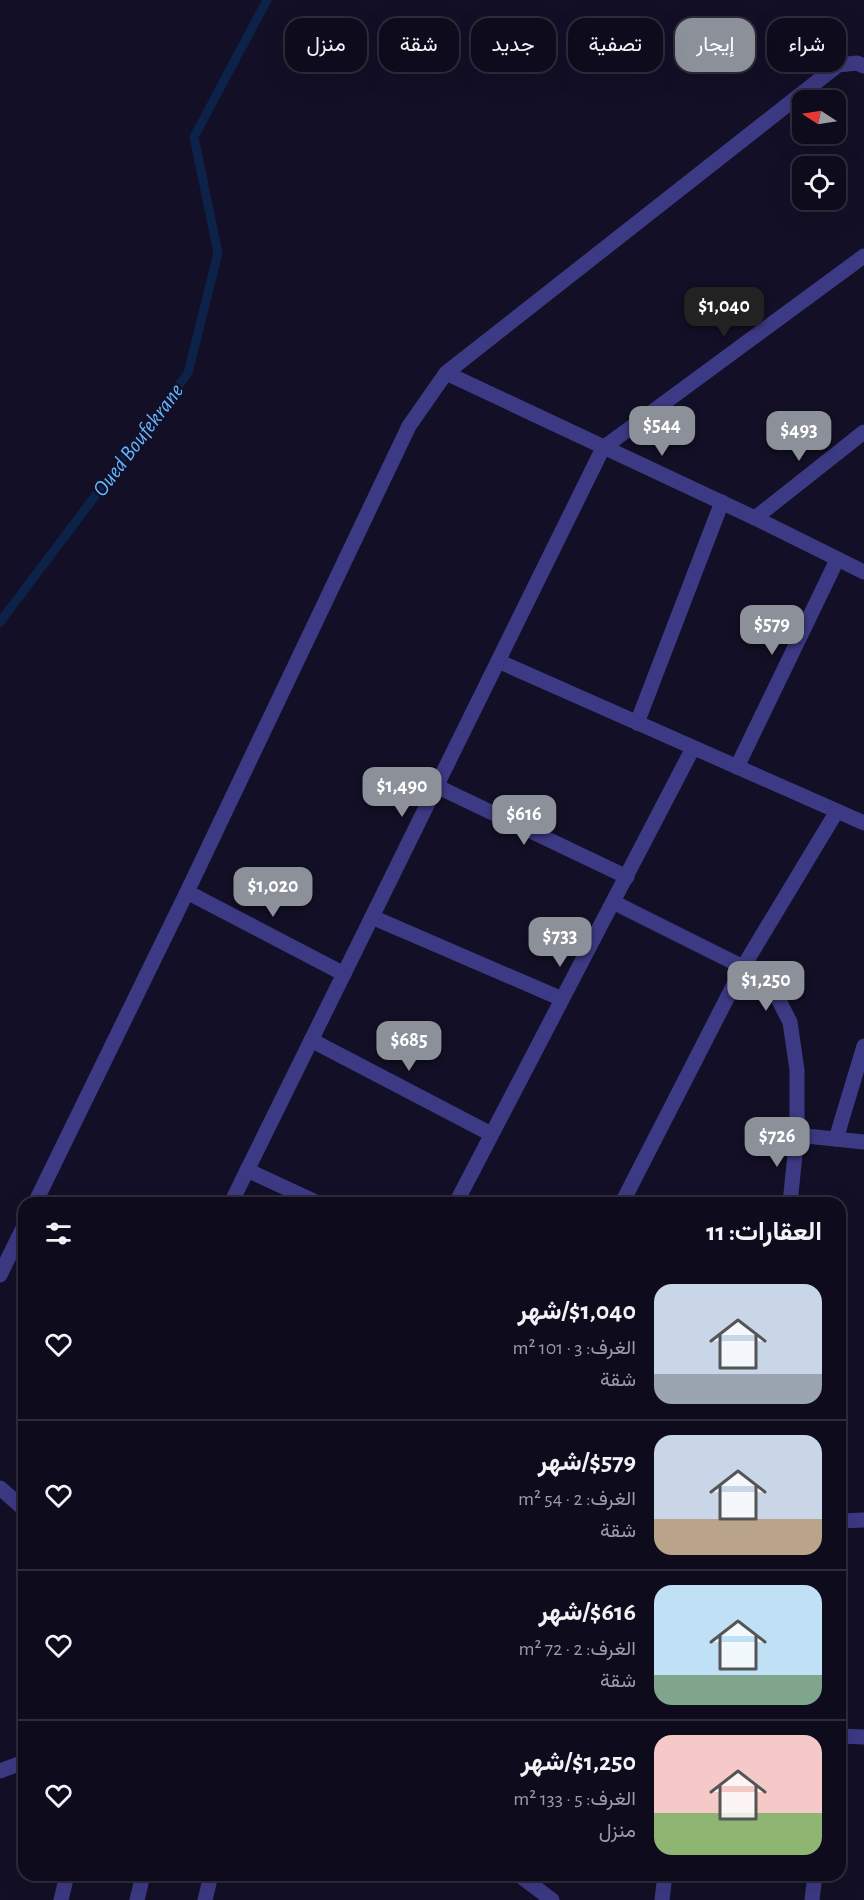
<!DOCTYPE html>
<html lang="ar">
<meta charset="utf-8">
<style>
:root{--surface:#0e0b1c;--page:#1c1929;--text:#f1f3f6;--muted:#9b9ba3;--line:#2e2b3b;--accent:#8c9099}
body{margin:0;font-family:"Alegreya Sans",Vazirmatn,sans-serif;background:var(--page);color:var(--text);direction:rtl;height:100vh;display:flex;flex-direction:column;font-size:22px;white-space:nowrap}
*{box-sizing:border-box;margin:0}
p{font-size:20px;color:var(--muted)}
.icon{flex:none;width:33px;height:33px;fill:none;stroke:currentColor;stroke-width:2;stroke-linecap:round;stroke-linejoin:round}
.map{position:relative;flex:1;overflow:hidden;direction:ltr}
.sheet{position:absolute;left:18px;top:1197px;width:828px;height:684px;display:flex;flex-direction:column;background:var(--surface);border-radius:18px;box-shadow:0 6px 24px #0002,0 0 0 2px var(--line);direction:rtl}
.sheet>*{flex:none}
.hud{position:absolute;left:18px;top:18px;width:828px;height:54px;direction:rtl;display:flex;gap:12px}
.needle{width:39px;rotate:282deg}
.controls{position:absolute;left:792px;top:90px;display:grid;gap:12px}
.controls a{display:grid;place-items:center;width:54px;height:54px;border-radius:12px;background:var(--surface);box-shadow:0 6px 24px #0002,0 0 0 2px var(--line);font-size:30px}
.price{position:absolute;translate:-50% -51px;padding:0 14px;border-radius:12px;background:var(--accent);color:#fff;font-size:20px;line-height:39px;filter:drop-shadow(0 2px 3px #0008)}
.price::after{content:'';position:absolute;left:50%;top:36px;width:18px;height:14px;margin-left:-9px;background:inherit;clip-path:polygon(0 0,100% 0,50% 100%)}
.price.selected{background:#222;color:#fff}
ul{padding:0;list-style:none}
li{display:flex;align-items:center;gap:18px;height:150px;padding:0 24px}
li+li{border-top:2px solid var(--line)}
li span{display:grid;place-items:center;flex:none;width:168px;height:120px;border-radius:18px;color:#555}
li>.icon{margin-inline-start:auto}
span .icon{width:72px;height:72px;fill:#fffc;stroke-width:1}
li b{font-size:26px}
h2{display:flex;justify-content:space-between;align-items:center;height:72px;padding:0 24px;font-size:26px}
.tag{padding:0 21px;border-radius:18px;background:var(--surface);box-shadow:0 6px 24px #0002,0 0 0 2px var(--line);font-size:21px;line-height:54px}
.tag.selected{background:var(--accent);color:#fff}
.map>svg:first-child{display:block}
.lines{fill:none;stroke-linecap:round;stroke-linejoin:round}
.stream{stroke:#0c2248;stroke-width:9}
.street{stroke:#3d3a85;stroke-width:15}
.labels{text-anchor:middle;dominant-baseline:central;stroke-width:5;stroke-linejoin:round;paint-order:stroke}
.water-label{font-size:22px;font-style:italic;fill:#62b6ff;stroke:#130f26}
</style>
<div class="map">
<svg width="864" height="1900" viewBox="0 0 864 1900">
<rect width="100%" height="100%" fill="#130f26"/>
<g class="lines">
<path class="stream" d="M0,622L188,373L218,253L194,137L267,0"/>
<g class="street">
<path d="M446,373L755,518L864,572"/>
<path d="M755,518L864,432"/>
<path d="M498,661L864,823"/>
<path d="M637,723L722,502"/>
<path d="M737,767L837,560"/>
<path d="M436,786L627,877"/>
<path d="M187,892L344,974"/>
<path d="M613,902L743,967L773,989L790,1022L797,1070V1135L864,1142"/>
<path d="M372,917L562,999"/>
<path d="M311,1040L491,1134"/>
<path d="M836,1139L864,1046"/>
<path d="M247,1170L318,1203"/>
<path d="M35,1203L187,892L409,426L446,373L838,65L857,63L864,66"/>
<path d="M231,1203L603,448L864,256"/>
<path d="M456,1203L693,748"/>
<path d="M622,1203L743,967L837,811"/>
<path d="M790,1203L797,1135"/>
<path d="M0,1275L24,1226"/>
<path d="M0,1488L24,1509"/>
<path d="M840,1521L864,1520"/>
<path d="M840,1736L864,1737"/>
<path d="M0,1771L24,1762"/>
<path d="M519,1875L552,1900"/>
<path d="M61,1900L67,1875"/>
<path d="M137,1900L143,1875"/>
<path d="M205,1900L211,1875"/>
<path d="M662,1900L665,1875"/>
<path d="M812,1900L815,1875"/>
</g>
</g>
<g class="labels">
<g class="water-label">
<text transform="translate(138 440) rotate(-53)">Oued Boufekrane</text>
</g>
</g>
</svg>
<div class="controls">
<a><svg class="needle" viewBox="-14 -14 28 28"><path d="M0-13l5 13h-10z" fill="#e53935"/><path d="M0 13l5-13h-10z" fill="#9b9ba3"/></svg></a>
<a><svg class="icon" aria-label="locate" viewBox="0 0 24 24"><circle cx="12" cy="12" r="6"/><path d="M12 2v4M12 18v4M2 12h4M18 12h4"/></svg></a>
</div>
<b class="price selected" style="left:724px;top:338px">$1,040</b>
<b class="price" style="left:662px;top:457px">$544</b>
<b class="price" style="left:799px;top:462px">$493</b>
<b class="price" style="left:772px;top:656px">$579</b>
<b class="price" style="left:402px;top:818px">$1,490</b>
<b class="price" style="left:524px;top:846px">$616</b>
<b class="price" style="left:273px;top:918px">$1,020</b>
<b class="price" style="left:560px;top:968px">$733</b>
<b class="price" style="left:766px;top:1012px">$1,250</b>
<b class="price" style="left:409px;top:1072px">$685</b>
<b class="price" style="left:777px;top:1168px">$726</b>
<div class="hud">
<a class="tag">شراء</a>
<a class="tag selected">إيجار</a>
<a class="tag">تصفية</a>
<a class="tag">جديد</a>
<a class="tag">شقة</a>
<a class="tag">منزل</a>
</div>
<section class="sheet">
<h2>العقارات: 11<svg class="icon" aria-label="filters" viewBox="0 0 24 24"><path d="M4 7h16M4 17h16"/><circle cx="9" cy="7" r="2"/><circle cx="15" cy="17" r="2"/></svg></h2>
<ul>
<li><span style="background:linear-gradient(#c9d6e8 75%,#9aa5b1 0)"><svg class="icon" aria-label="home" viewBox="0 0 24 24"><path d="M3 11l9-7 9 7M6 9v11h12V9"/></svg></span><div><b>$1,040/شهر</b><p>الغرف: 3 · 101 m²</p><p>شقة</p></div><svg class="icon" aria-label="heart" viewBox="0 0 24 24"><path d="M12 20l-8-8c-3-5 5-10 8-4 3-6 11-1 8 4z"/></svg></li>
<li><span style="background:linear-gradient(#c9d6e8 70%,#b9a48a 0)"><svg class="icon" aria-label="home" viewBox="0 0 24 24"><path d="M3 11l9-7 9 7M6 9v11h12V9"/></svg></span><div><b>$579/شهر</b><p>الغرف: 2 · 54 m²</p><p>شقة</p></div><svg class="icon" aria-label="heart" viewBox="0 0 24 24"><path d="M12 20l-8-8c-3-5 5-10 8-4 3-6 11-1 8 4z"/></svg></li>
<li><span style="background:linear-gradient(#bfe0f5 75%,#7fa58c 0)"><svg class="icon" aria-label="home" viewBox="0 0 24 24"><path d="M3 11l9-7 9 7M6 9v11h12V9"/></svg></span><div><b>$616/شهر</b><p>الغرف: 2 · 72 m²</p><p>شقة</p></div><svg class="icon" aria-label="heart" viewBox="0 0 24 24"><path d="M12 20l-8-8c-3-5 5-10 8-4 3-6 11-1 8 4z"/></svg></li>
<li><span style="background:linear-gradient(#f6c9c9 65%,#8fb573 0)"><svg class="icon" aria-label="home" viewBox="0 0 24 24"><path d="M3 11l9-7 9 7M6 9v11h12V9"/></svg></span><div><b>$1,250/شهر</b><p>الغرف: 5 · 133 m²</p><p>منزل</p></div><svg class="icon" aria-label="heart" viewBox="0 0 24 24"><path d="M12 20l-8-8c-3-5 5-10 8-4 3-6 11-1 8 4z"/></svg></li>
</ul>
</section>
</div>
